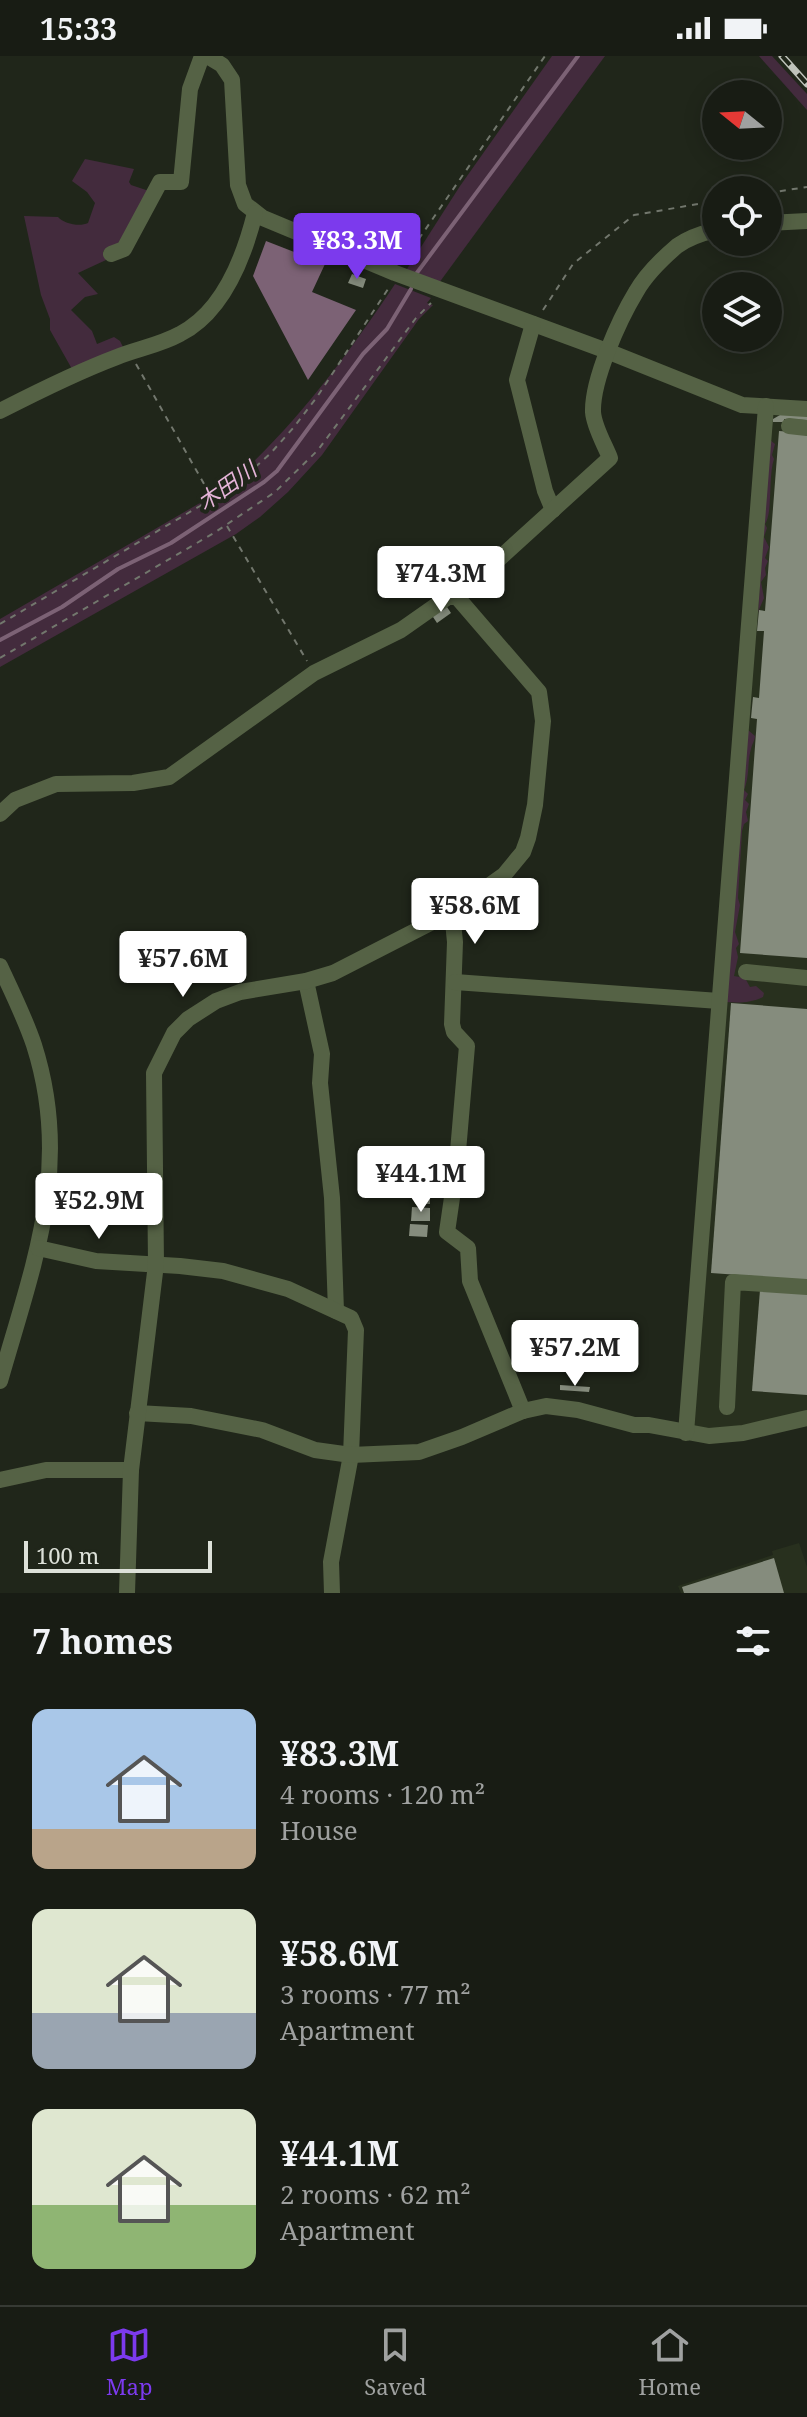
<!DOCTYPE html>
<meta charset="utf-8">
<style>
:root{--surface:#181c14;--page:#21251d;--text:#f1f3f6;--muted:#9fa1a0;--line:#363a34;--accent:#7c3aed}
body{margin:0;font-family:"Noto Serif","Noto Sans JP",serif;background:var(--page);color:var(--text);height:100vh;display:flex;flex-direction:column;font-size:30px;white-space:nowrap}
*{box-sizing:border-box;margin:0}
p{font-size:26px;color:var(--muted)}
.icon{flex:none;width:44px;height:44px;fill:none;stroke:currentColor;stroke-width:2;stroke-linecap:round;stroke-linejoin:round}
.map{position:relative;height:1537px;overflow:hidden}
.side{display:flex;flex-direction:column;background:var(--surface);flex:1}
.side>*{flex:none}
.needle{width:52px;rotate:288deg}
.buttons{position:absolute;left:702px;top:24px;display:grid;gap:16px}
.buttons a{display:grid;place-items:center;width:80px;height:80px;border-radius:50%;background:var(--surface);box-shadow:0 4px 20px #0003,0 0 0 2px var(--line);font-size:40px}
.scale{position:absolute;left:24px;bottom:20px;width:188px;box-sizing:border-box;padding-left:8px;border:4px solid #dde1d9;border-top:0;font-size:22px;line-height:28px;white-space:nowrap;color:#dde1d9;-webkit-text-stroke:6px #20261a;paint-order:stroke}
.price{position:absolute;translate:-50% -68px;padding:0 18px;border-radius:8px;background:#fff;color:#222;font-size:26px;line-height:52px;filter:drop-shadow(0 2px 4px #0008)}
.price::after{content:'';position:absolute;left:50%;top:48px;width:24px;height:18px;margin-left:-12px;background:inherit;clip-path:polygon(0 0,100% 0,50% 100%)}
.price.current{background:var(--accent);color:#fff}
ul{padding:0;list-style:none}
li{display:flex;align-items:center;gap:24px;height:200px;padding:0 32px}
li span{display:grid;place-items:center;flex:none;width:224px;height:160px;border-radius:16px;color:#555}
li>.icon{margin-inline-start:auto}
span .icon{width:96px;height:96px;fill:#fffc;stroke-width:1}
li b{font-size:34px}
h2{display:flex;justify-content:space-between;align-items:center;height:96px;padding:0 32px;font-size:34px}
.status{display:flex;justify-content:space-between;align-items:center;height:56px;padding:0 40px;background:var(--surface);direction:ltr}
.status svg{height:22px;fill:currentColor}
.menu{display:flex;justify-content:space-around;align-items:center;height:112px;border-top:2px solid var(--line);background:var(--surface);font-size:22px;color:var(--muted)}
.menu a{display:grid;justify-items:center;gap:4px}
.menu .current{color:var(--accent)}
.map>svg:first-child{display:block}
.built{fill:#28301e}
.green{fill:#432b3d}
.water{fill:#7c6275}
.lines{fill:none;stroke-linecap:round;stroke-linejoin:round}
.stream{stroke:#7c6275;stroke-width:4}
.building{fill:#858c7d}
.path{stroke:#72776d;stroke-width:2;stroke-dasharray:6 6;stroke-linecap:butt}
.minor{stroke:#556245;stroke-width:16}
.rail-casing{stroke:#bfc3bb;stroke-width:7}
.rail{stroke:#20261a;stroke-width:4;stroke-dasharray:12;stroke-linecap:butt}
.labels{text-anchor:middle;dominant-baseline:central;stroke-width:8;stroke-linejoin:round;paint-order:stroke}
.water-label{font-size:22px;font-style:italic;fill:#e5b4d8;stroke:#20261a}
</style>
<div class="status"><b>15:33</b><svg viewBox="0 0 49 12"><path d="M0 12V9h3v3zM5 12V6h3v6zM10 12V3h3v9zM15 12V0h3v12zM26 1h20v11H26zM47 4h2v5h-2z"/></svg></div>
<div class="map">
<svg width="807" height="1537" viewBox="0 0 807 1537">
<rect width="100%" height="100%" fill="#20261a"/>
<g class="built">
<path d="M771,354L807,356V1357L746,1372L692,1373Z"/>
<path d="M799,1487L807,1511V1537H681L678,1530L773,1499L772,1495Z"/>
</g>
<g class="green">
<path d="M552,0H605L439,227L405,216L460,130Z"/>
<path d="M759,0H772L807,38V54Z"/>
<path d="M85,103L134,113L129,126L131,129L149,135L121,189L103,195L106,204L78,217L98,238L85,241L71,254L92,275L97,288L114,281L120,285L123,291L72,313L50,274V263L41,239L24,160L58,161C64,168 80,171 88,167L95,147L87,136L72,125Z"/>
<path d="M395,228L431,242L427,247L433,249L419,263L322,399L288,436L260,461L236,478L0,611V563L224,433C292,374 345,303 395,228Z"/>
<path d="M770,384L775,388L772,399L774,403C768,420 773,457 765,468L767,472L764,481L769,491L765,502L768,505L765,512L766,519L761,526L764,542L758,556Z"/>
<path d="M748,674L755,680C755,684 752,688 751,693C747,707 750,719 744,734L748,738L745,744L749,748L746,756L748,765L744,768L742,775L738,842L740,849L735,876L739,888L736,892L738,901L734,920L745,922L750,931L756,930L764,937L763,941C751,947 739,947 725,946Z"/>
</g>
<path class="water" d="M266,185L325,208L312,236L356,254L308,324L253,220Z"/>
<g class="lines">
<g class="stream">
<path d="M416,218L578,0"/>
<path d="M0,584L62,551L118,513L171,487L264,426L277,415L363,298L387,273L411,233"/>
</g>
</g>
<g class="building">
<path d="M352,218L366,223L363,232L348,227Z"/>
<path d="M807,358V364L784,363V366H773V363L780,359Z"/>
<path d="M779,375L807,377V902L740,897L757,663L751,662L753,641L759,642L764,575H757L759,554L765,555Z"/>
<path d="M445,548L451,557L437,567L431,558Z"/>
<path d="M731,947L807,953V1224L711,1217Z"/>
<path d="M415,1118H434L433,1130H415Z"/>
<rect x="415" y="1134" width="15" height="14"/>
<path d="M412,1151L430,1152V1165H411Z"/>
<path d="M410,1168L428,1169L427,1181L409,1180Z"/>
<path d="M760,1234L807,1237V1339L752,1335Z"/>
<path d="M560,1329L590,1331L589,1336L560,1334Z"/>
<path d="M774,1502L784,1537H684L682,1531Z"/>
</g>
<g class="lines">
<g class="path">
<path d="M768,137L807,131"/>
<path d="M405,203L545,0"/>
<path d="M543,254L573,208L634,159L716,145"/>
<path d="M136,308L212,442"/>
<path d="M227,470L307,605"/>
<path d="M0,568L200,450L242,423L270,398L294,371L317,341L390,230"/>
<path d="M0,602L214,477L275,436L318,394L416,262L431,247"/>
</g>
<g class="minor">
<path d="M207,0L222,9L232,24L238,129L245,148L263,162L395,217L607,295L742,349L807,353"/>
<path d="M768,167L807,165"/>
<path d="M111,198L124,193L160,126H181L190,33L202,0"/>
<path d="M533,268L517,324L545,435L553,454"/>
<path d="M0,355C37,336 77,316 117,301C137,293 160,289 180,278C223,256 244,201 255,157"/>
<path d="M789,370L807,372"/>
<path d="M0,758L15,744L56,728L133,727L169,721L314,617L401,574L448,541H457L610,402C605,389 594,371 593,356C592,324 619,264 636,236C645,220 663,202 677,190C688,182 703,177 716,174"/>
<path d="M452,856L455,886L452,968L454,976L467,990L457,1107L447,1176L468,1192L470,1225L523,1355"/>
<path d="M0,910C12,936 25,962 34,989C73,1111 33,1209 0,1325"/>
<path d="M746,916L807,922"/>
<path d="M306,925L322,998L320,1027L332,1142L336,1255"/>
<path d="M455,926L719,945"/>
<path d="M38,1192L96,1205L180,1210L223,1215L288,1233L351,1262L356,1274L351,1399L331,1506L332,1537"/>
<path d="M727,1351L733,1226L807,1231"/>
<path d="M137,1357L191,1360L262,1374L315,1394L351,1399L419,1396L462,1381L523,1355L546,1350L578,1354L634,1369H649L709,1380L743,1377L807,1362"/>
<path d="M686,1377L766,350"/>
<path d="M0,1424L46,1414H131"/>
<path d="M127,1537L131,1414L156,1208L154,1017L174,977L188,963L216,945L240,936L306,925L333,917L452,856L504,819L523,796L528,782L535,749L543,665L539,636L457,541"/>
</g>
<g class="rail-casing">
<path id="rail" d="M782,0L807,28"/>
</g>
<use href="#rail" class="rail"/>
</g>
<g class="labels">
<g class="water-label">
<text transform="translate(226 429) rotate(-35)">木田川</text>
</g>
</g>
</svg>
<div class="buttons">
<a><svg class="needle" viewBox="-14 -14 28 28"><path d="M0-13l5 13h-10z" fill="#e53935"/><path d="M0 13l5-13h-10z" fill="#9fa1a0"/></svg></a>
<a><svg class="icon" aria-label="locate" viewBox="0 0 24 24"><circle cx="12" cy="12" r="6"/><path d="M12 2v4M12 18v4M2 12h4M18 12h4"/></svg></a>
<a><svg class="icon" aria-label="layers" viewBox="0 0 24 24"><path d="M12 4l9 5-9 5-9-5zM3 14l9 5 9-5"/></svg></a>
</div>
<div class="scale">100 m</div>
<b class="price current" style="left:357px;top:225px">¥83.3M</b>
<b class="price" style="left:441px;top:558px">¥74.3M</b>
<b class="price" style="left:475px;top:890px">¥58.6M</b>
<b class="price" style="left:183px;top:943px">¥57.6M</b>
<b class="price" style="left:421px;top:1158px">¥44.1M</b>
<b class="price" style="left:99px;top:1185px">¥52.9M</b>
<b class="price" style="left:575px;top:1332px">¥57.2M</b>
</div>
<section class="side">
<h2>7 homes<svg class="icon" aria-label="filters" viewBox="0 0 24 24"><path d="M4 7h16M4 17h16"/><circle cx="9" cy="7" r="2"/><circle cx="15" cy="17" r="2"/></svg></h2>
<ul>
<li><span style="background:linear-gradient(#a9c7e8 75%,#b9a48a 0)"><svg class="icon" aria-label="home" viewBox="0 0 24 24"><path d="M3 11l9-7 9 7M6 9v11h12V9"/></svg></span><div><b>¥83.3M</b><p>4 rooms · 120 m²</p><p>House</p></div></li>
<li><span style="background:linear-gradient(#dfe7d0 65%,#9aa5b1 0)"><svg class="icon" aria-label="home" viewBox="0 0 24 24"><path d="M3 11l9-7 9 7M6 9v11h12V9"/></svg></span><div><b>¥58.6M</b><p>3 rooms · 77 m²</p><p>Apartment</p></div></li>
<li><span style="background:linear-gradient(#dfe7d0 60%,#8fb573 0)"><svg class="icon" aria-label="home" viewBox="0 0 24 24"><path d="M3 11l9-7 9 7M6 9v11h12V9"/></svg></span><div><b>¥44.1M</b><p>2 rooms · 62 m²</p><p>Apartment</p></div></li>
</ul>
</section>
<nav class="menu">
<a class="current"><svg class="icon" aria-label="map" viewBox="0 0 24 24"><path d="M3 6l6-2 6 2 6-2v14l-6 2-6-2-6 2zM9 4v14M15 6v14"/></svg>Map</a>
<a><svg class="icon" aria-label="saved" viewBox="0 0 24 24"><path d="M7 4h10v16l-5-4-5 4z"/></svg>Saved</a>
<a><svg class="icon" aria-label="home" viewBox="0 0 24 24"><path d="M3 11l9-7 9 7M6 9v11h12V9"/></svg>Home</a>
</nav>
